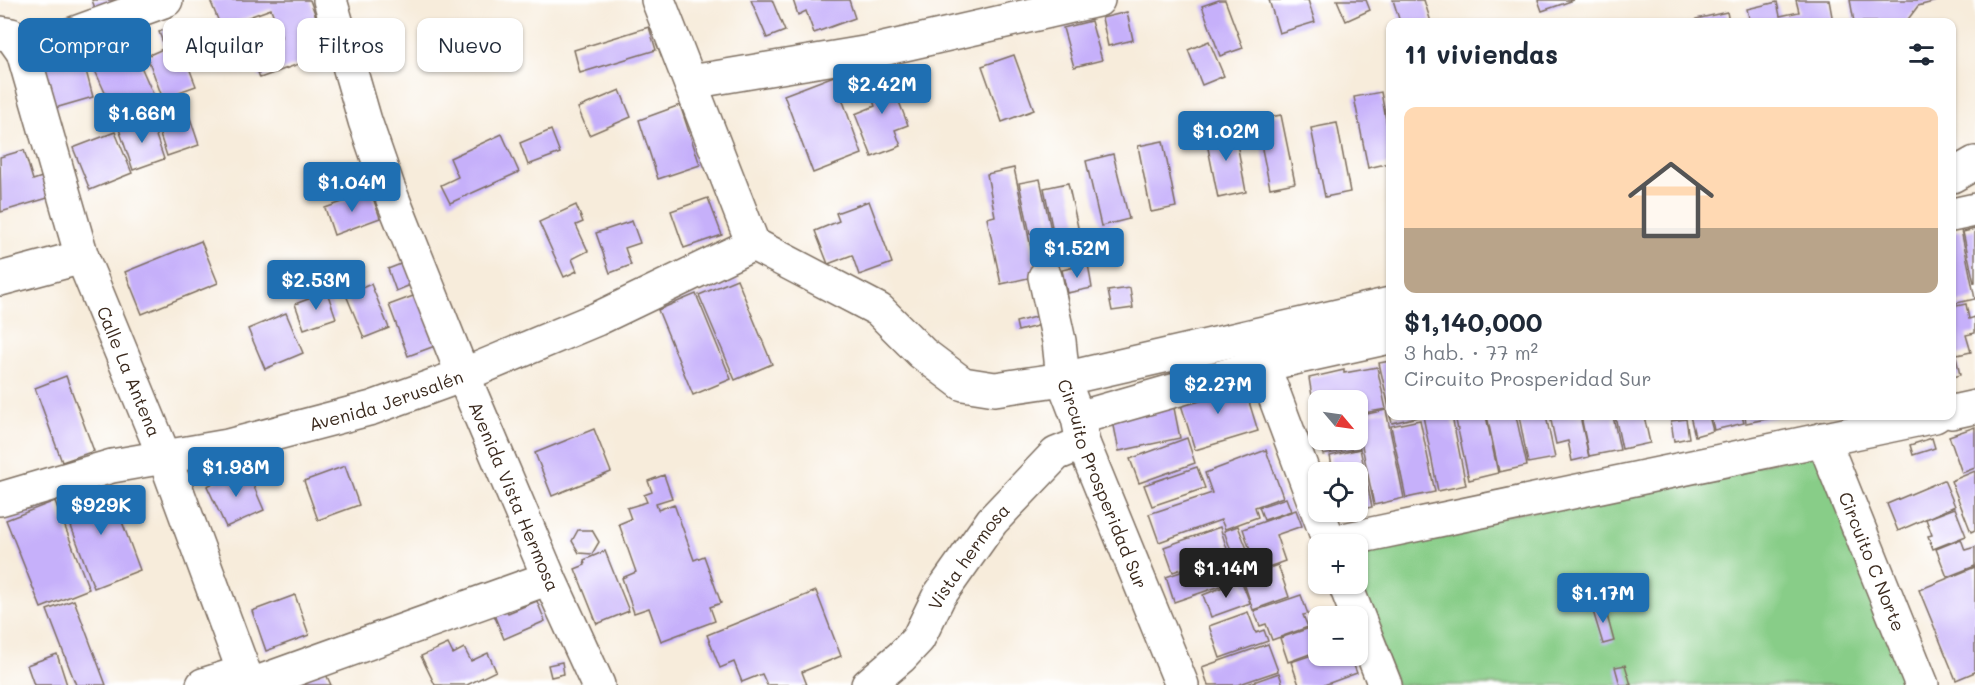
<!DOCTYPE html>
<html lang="es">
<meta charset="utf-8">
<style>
:root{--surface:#fff;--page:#f2f2f3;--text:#1f2937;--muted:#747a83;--accent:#1f6fb2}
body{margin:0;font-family:Mali,sans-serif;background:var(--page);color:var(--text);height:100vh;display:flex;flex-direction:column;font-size:22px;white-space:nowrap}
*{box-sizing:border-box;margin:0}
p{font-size:20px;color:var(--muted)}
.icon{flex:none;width:33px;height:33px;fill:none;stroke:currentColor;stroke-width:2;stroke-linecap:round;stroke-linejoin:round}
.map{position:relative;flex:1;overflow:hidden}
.side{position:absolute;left:1386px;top:18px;width:570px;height:402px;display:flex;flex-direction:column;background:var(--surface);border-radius:12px;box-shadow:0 2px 4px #0004}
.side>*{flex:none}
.hud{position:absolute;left:18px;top:18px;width:570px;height:54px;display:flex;gap:12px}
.needle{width:39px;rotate:119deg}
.tools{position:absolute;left:1308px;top:390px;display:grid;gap:12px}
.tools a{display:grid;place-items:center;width:60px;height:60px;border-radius:12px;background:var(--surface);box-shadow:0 2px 4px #0004;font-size:30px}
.price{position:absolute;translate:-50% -51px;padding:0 14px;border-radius:6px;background:var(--accent);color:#fff;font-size:20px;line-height:39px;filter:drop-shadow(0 2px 3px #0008)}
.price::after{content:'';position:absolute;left:50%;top:36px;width:18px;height:14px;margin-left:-9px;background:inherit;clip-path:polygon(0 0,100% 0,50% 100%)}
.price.current{background:#222;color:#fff}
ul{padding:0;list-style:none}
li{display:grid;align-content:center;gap:12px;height:318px;padding:0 18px}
li span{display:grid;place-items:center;height:186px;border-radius:12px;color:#555}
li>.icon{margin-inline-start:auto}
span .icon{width:108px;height:108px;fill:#fffc;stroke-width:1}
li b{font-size:26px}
h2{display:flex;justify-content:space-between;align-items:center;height:72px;padding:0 18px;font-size:26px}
.chip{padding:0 21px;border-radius:12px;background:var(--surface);box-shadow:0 2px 4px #0004;font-size:21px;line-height:54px}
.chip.current{background:var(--accent);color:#fff}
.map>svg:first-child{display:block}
.green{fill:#88cd88;stroke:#627c53;stroke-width:1.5}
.building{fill:#c6b0fa}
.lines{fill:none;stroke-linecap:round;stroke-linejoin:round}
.minor-casing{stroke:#7d6e60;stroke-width:36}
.minor{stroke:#fff;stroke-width:33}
.labels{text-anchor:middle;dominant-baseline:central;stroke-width:4.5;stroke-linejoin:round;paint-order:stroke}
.street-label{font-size:18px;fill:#3b2a1e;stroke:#fff}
</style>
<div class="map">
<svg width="1975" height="685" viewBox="0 0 1975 685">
<rect width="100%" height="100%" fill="#fff"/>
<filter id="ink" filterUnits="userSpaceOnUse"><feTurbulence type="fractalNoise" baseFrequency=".0167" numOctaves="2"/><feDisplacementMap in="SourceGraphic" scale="12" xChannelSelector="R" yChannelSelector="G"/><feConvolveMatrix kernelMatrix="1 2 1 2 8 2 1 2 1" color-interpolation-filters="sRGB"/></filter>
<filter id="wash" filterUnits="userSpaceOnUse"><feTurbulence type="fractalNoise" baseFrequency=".008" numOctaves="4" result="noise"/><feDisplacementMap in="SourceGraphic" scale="24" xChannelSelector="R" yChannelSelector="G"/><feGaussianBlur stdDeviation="1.35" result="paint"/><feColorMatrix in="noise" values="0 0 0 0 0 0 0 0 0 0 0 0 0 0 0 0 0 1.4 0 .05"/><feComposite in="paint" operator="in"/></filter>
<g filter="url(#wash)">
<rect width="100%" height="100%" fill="#f7ecdb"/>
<path class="green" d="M1816,453L1913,685H1396L1358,584V546Z"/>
<g id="blocks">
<g class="building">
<path d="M92,0H128L96,11Z"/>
<path d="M210,0H310L329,53L260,78L250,50L282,38L271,9L221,27Z"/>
<path d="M751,0H772L785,31L767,38Z"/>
<path d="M793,0H849L855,18L814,33L806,11L798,15Z"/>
<path d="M1219,0H1225L1243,48L1220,56L1202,6Z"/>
<path d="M1269,0H1308L1315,22L1279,33Z"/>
<path d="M1337,0H1366L1370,10L1346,21Z"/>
<path d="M1393,0H1424L1431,22H1400Z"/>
<path d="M1538,0H1574L1542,11Z"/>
<path d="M1796,0H1829L1833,22H1750L1747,9L1777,2L1780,16L1799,12Z"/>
<path d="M1850,0H1937V1L1918,6L1906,22H1854Z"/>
<path d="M1127,12L1133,40L1108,46L1102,18Z"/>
<path d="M1727,12L1729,22H1697L1696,19Z"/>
<path d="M1091,21L1102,60L1074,67L1063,28Z"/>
<path d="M173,26L196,86L179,92L180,96L164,102L147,56L165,48L159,32Z"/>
<path d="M649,27L656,50L580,73L574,50Z"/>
<path d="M124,28L154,96L115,115L84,46Z"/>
<path d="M1209,41L1224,76L1202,85L1188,50Z"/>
<path d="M80,48L93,97L55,108L41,59Z"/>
<path d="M1014,55L1034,110L1002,122L982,66Z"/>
<path d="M886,68L908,125L895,130L901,146L872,157L855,114L875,106L864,77Z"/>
<path d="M834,76L862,154L813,173L784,95Z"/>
<path d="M620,90L631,117L589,135L578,108Z"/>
<path d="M1381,92L1390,142V163L1368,168L1354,97Z"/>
<path d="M680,105L700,165L658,179L639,120Z"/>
<path d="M187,109L199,145L167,156L155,120Z"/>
<path d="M1281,115L1295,183L1270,188L1256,120Z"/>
<path d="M150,118L164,159L133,170L119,129Z"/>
<path d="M1337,123L1350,192L1325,197L1311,128Z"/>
<path d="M1234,127L1246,192L1218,198L1205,133Z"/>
<path d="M551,130L560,153L528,165L520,143Z"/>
<path d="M115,132L132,173L90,190L73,148Z"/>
<path d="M502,134L519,172L450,203L441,185L458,177L450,158Z"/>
<path d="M1163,141L1176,207L1151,212L1138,146Z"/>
<path d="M24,150L33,180L45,176L51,197L1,212L0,157Z"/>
<path d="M1113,154L1129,219L1101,226L1086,161Z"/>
<path d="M1014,168L1037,276L1001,284L987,218L995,216L987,174Z"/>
<path d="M1040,179L1051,230L1030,234L1019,183Z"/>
<path d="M1068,183L1082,245L1057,251L1044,188Z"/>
<path d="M371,192L380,218L334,235L325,208Z"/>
<path d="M708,198L722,235L684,248L671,211Z"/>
<path d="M869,201L892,263L859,275L852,255L828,264L815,231L839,221L836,213Z"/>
<path d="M576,205L583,222L576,225L588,251L572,259L577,271L564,277L539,222Z"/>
<path d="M632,221L640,243L625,248L631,265L610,273L596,233Z"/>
<path d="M1975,229V283H1974L1963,232Z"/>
<path d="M1961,230L1975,299L1952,304V232Z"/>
<path d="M201,241L218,283L142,314L125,272Z"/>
<path d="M411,260L420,281L396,291L388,269Z"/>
<path d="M1088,264L1092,288L1067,293L1062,270Z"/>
<path d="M737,279L772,364L735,380L699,295Z"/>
<path d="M371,284L389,328L364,338L346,295Z"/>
<path d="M1130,288L1133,308L1112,311L1108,291Z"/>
<path d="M327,292L336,318L304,329L295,304Z"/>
<path d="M424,292L443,343L408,356L389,305Z"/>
<path d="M696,294L731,379L693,395L658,310Z"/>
<path d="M1966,304L1969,319L1975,317V333L1966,335L1971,352L1957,355L1952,328V307Z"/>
<path d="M286,313L303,353L265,369L248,329Z"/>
<path d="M1042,315L1045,324L1018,331L1016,322Z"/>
<path d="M1952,339L1960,375L1952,377Z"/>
<path d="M1390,361V412L1379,363Z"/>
<path d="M1377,367L1386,409L1358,414V400H1319L1318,395L1312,396L1309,378L1344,370V373Z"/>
<path d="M66,376L94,451L62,462L35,388Z"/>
<path d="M1242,379L1258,431L1195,450L1179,398Z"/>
<path d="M1173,403L1180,438L1119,451L1112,416Z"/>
<path d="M1386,410L1404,498L1374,505L1358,426V416Z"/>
<path d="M1390,416H1422L1392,423Z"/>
<path d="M1423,416H1452L1466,485L1438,491Z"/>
<path d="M1455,416H1486L1498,473L1469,480Z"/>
<path d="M1487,416H1516L1527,466L1499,472Z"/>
<path d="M1519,416H1546L1555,458L1528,463Z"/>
<path d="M1550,416H1580L1589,457L1572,461L1568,441L1556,444Z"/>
<path d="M1581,416H1613L1620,450L1589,456Z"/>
<path d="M1615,416H1644L1650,443L1622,449Z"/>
<path d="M1690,416H1709L1713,431L1695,436Z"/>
<path d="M1711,416H1742L1744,423L1714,430Z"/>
<path d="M1745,416H1776V417L1746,423Z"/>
<path d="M1686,419L1689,438L1674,441L1671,421Z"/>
<path d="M1420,420L1435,492L1406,498L1391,426Z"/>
<path d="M1975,427V468L1962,473L1949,436Z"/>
<path d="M594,429L611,472L552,496L535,453Z"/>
<path d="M1187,438L1195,463L1139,483L1130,459Z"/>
<path d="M1932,438L1935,448L1913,455L1910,445Z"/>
<path d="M1319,440H1358L1360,448L1323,455Z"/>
<path d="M1360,449L1366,476L1358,478V472H1333L1330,456Z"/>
<path d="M1266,450L1283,497L1255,507L1258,517L1225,529L1221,520L1159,542L1149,514L1212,493L1205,473Z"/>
<path d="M345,466L359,505L318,520L304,481Z"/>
<path d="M1197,467L1205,488L1152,506L1144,485Z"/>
<path d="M246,468L264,510L226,527L207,486Z"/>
<path d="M1975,471V530L1971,532L1951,481Z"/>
<path d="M664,475L672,498L656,503L658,510L674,504L694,560L704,556L721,603L710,607L715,621L661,641L649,608L634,613L622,578L636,572L619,524L631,519L627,508L647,502L644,495L652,492L648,481Z"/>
<path d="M1366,478L1372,507L1358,510V480Z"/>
<path d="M1944,480L1955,506L1898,531L1887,504Z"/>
<path d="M108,484L140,570L94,588L62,502Z"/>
<path d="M1286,498L1291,511L1264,520L1259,507Z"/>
<path d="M55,501L89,589L41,608L6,520Z"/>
<path d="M1955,508L1966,536L1933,549L1928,536L1932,535L1926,519Z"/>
<path d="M1296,510L1302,526L1276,535L1285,561L1257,571L1243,529Z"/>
<path d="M1238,526L1247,549L1232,554L1224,531Z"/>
<path d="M1220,527L1228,552L1173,572L1164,547Z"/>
<path d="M578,530H592L599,542L592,554L579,553L572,541Z"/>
<path d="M1961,539L1965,550L1975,547V566L1947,577L1936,549Z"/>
<path d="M605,551L629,611L597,624L575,569L585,565L584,560Z"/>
<path d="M1230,555L1238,580L1174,602L1166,577Z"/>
<path d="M1278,565L1289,597L1253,610L1242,577Z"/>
<path d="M1975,567V672L1956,680L1919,590Z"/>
<path d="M1241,580L1250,603L1211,617L1203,595Z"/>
<path d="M816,591L841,656L802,672L807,685H767L762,674L742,682L734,662L720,668L707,635Z"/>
<path d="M295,595L309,635L266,651L252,611Z"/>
<path d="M1301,595L1308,614L1303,615L1308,627L1272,640L1266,624L1260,626L1254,611Z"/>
<path d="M74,600L106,685H76L47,610Z"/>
<path d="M537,601L545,621L504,639L492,610L504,605L508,613Z"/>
<path d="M1604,604L1614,641L1603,644L1592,608Z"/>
<path d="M1248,612L1256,633L1264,630L1268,641L1220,658L1209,626Z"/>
<path d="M1318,623V644L1312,625Z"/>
<path d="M1310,628L1318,651L1288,662L1280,638Z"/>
<path d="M448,644L453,654L464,648L471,661L488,653L496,671L467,685H435L421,656Z"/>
<path d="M1268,644L1278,671L1237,685H1208L1202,667Z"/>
<path d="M1318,653V656H1350L1357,673L1324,685H1299L1291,662Z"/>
<path d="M57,654L67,685H34L27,665Z"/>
<path d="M562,662L564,674L551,677L548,665Z"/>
<path d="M1625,665L1631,685H1620L1615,667Z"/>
<path d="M324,670L331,685H290Z"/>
<path d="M1279,673L1283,685H1245Z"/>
</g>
</g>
</g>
<g filter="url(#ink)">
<use href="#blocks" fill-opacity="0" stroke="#7d6e60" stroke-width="1.5"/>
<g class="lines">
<g class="minor-casing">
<g id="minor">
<path id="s1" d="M330,0L365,121L388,187L463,375L549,578L598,685"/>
<path d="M658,0L753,244L879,310L922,353L963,384L995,389L1063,379L1390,304"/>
<path id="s2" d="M0,33L11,35L23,52L82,257L164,456L244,672L250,685"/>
<path d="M23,52L166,0"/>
<path d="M691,82L870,52L1098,0"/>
<path d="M1952,176L1975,163"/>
<path d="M1952,215L1975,210"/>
<path id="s3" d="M1045,277L1059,341L1063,379L1078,418L1083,443L1182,685"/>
<path d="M0,279L82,257"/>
<path d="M1263,365L1330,544"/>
<path d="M1952,412L1975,407"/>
<path d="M1078,418L1263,365L1390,337"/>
<path id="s4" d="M1823,439L1922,685"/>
<path id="s5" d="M0,499L112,466L228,446L372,408L463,375L597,319L753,244"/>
<path d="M1329,543L1935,416"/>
<path d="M1345,584L1385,685"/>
<path d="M203,685L244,672"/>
<path d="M251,685L549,578"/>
<path id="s6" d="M868,685L901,657L918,639L939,596L992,521L1056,454L1083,443"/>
</g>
</g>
<use href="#minor" class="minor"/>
</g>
</g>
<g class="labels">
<g class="street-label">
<text stroke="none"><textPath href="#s2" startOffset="369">Calle La Antena</textPath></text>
<text stroke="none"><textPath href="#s5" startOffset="399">Avenida Jerusalén</textPath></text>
<text stroke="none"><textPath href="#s3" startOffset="216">Circuito Prosperidad Sur</textPath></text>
<text stroke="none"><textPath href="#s1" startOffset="530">Avenida Vista Hermosa</textPath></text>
<text stroke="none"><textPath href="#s6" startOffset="165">Vista hermosa</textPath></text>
<text stroke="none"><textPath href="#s4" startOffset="132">Circuito C Norte</textPath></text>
</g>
</g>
</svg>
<div class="tools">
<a><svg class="needle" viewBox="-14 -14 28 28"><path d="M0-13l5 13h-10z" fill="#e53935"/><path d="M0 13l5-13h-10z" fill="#747a83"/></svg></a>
<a><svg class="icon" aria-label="locate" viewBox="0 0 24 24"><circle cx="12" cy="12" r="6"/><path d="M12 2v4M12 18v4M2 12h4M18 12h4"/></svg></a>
<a>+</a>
<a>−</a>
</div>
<b class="price" style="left:882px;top:115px">$2.42M</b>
<b class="price" style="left:142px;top:144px">$1.66M</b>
<b class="price" style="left:1226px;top:162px">$1.02M</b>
<b class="price" style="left:352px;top:213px">$1.04M</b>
<b class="price" style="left:1077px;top:279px">$1.52M</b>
<b class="price" style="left:316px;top:311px">$2.53M</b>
<b class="price" style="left:1218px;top:415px">$2.27M</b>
<b class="price" style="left:236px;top:498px">$1.98M</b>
<b class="price" style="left:101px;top:536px">$929K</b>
<b class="price current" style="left:1226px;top:599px">$1.14M</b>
<b class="price" style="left:1603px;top:624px">$1.17M</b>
<div class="hud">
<a class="chip current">Comprar</a>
<a class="chip">Alquilar</a>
<a class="chip">Filtros</a>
<a class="chip">Nuevo</a>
</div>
<section class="side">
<h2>11 viviendas<svg class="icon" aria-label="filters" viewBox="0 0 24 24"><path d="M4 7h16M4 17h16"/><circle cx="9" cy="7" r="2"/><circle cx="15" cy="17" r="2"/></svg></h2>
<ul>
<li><span style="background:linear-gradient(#ffd9b3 65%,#b9a48a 0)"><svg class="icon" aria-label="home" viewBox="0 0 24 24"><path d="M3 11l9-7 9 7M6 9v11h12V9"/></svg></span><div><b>$1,140,000</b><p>3 hab. · 77 m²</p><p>Circuito Prosperidad Sur</p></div></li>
</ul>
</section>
</div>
